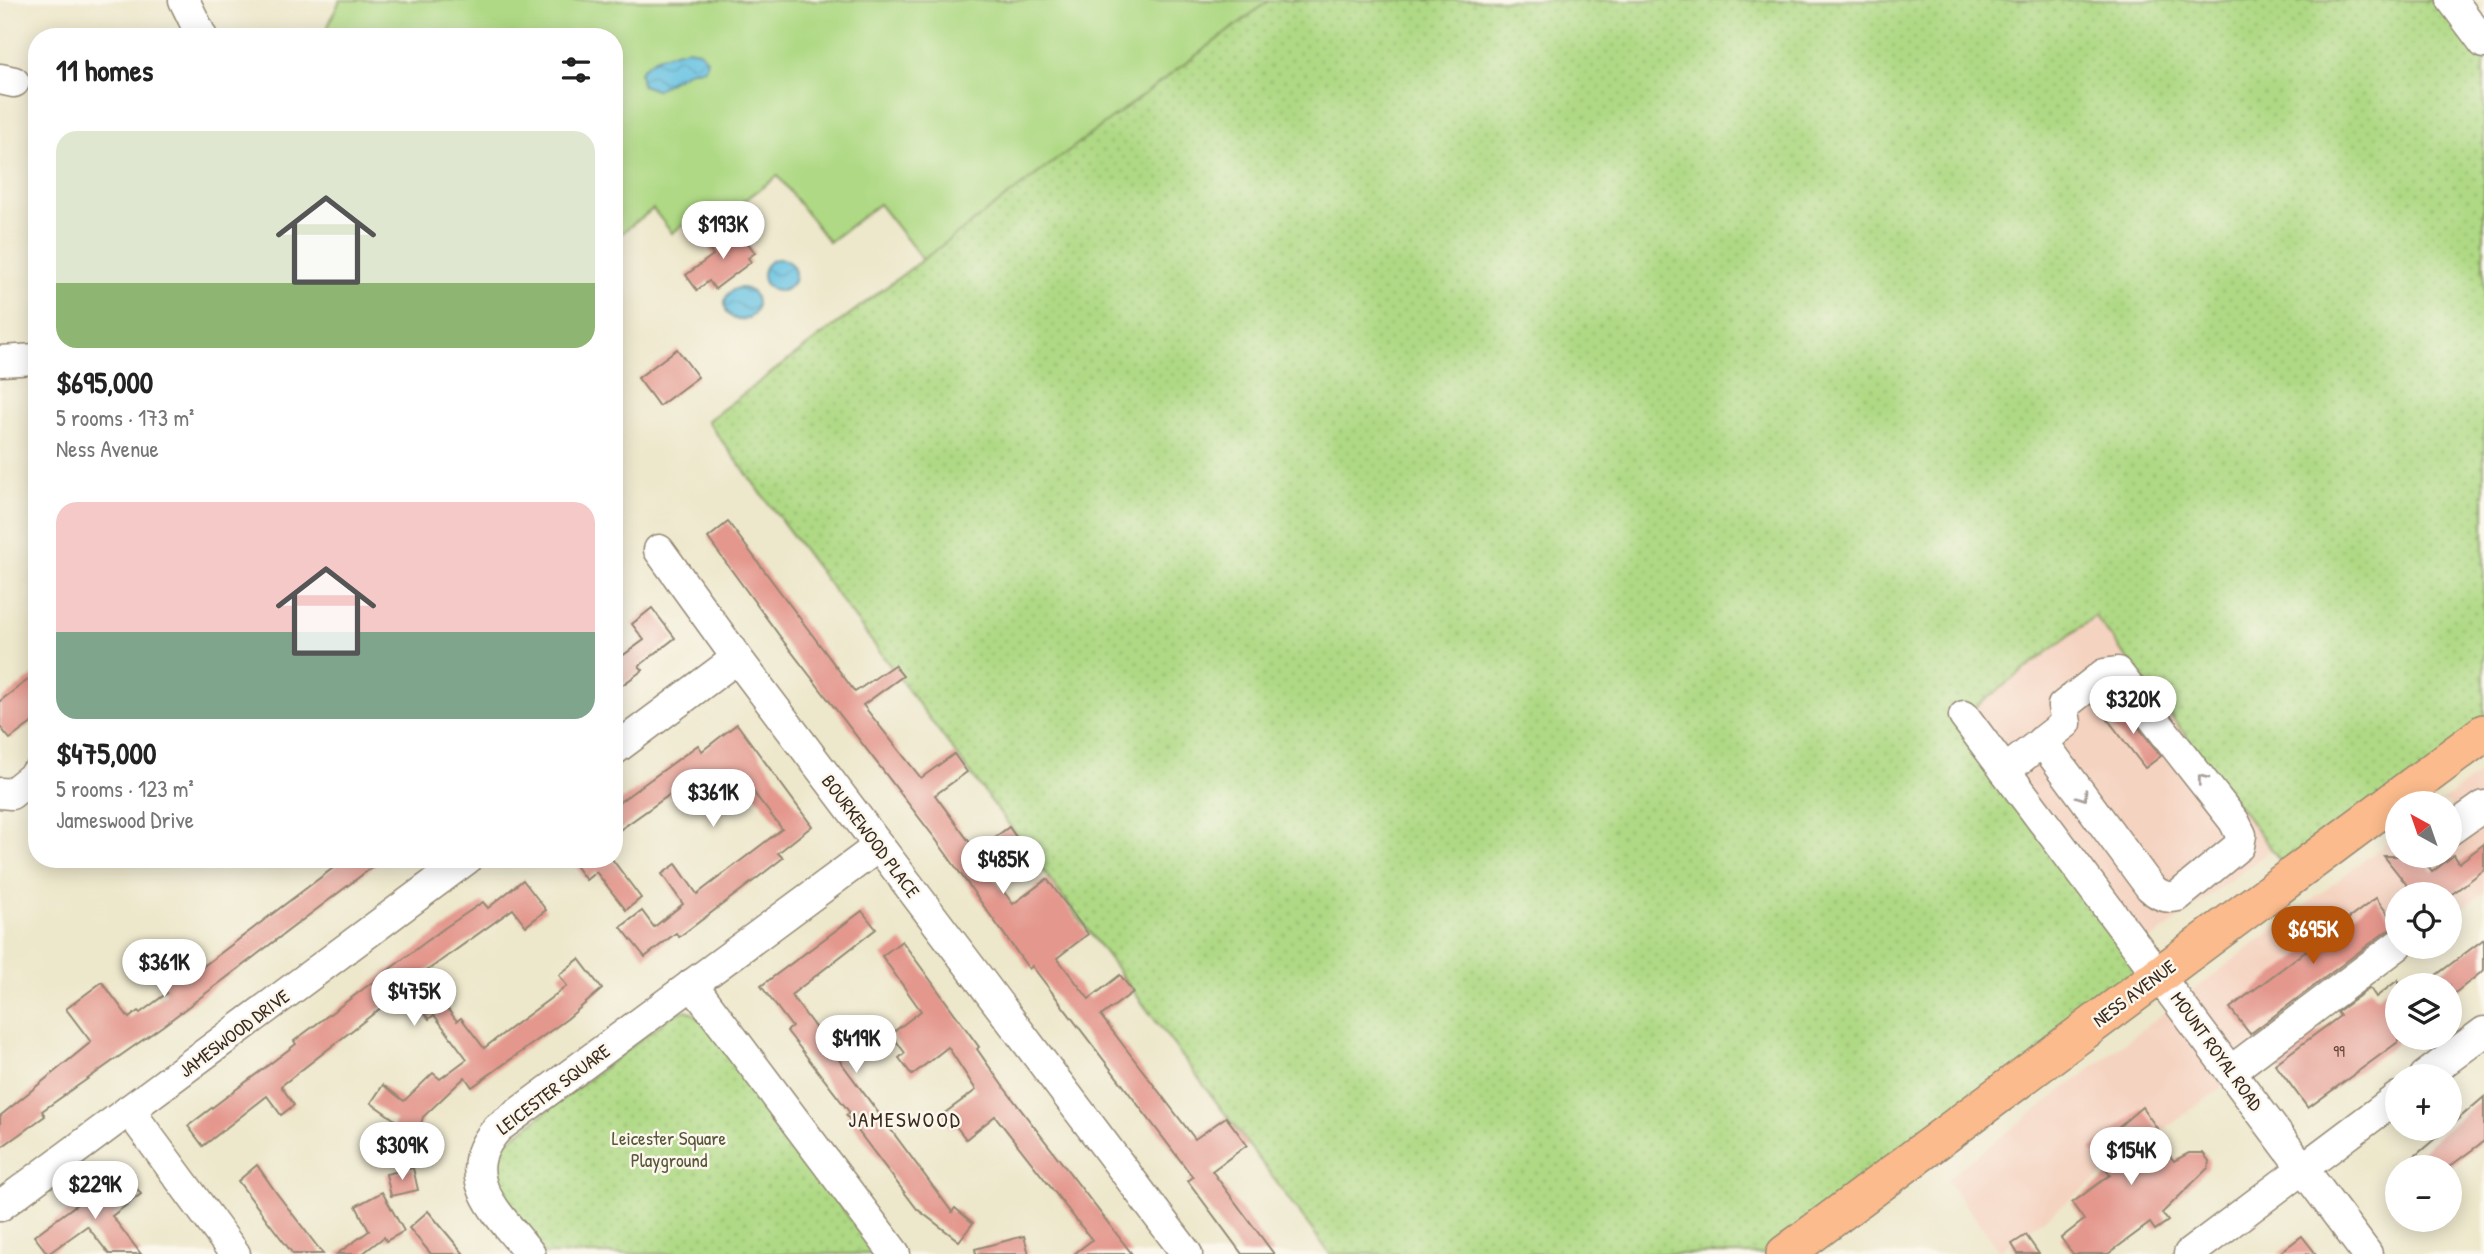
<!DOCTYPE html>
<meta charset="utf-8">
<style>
:root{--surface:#fff;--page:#f2f2f2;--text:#222;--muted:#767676;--accent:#b45309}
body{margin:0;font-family:"Patrick Hand",sans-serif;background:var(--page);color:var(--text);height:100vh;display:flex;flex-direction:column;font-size:26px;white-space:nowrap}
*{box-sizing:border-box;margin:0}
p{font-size:23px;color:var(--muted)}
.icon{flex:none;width:38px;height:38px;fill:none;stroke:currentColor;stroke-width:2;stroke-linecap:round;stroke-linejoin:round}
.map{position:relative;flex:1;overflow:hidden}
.details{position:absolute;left:28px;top:28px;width:595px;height:840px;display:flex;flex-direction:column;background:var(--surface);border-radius:28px;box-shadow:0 4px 18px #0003}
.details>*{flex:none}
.needle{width:46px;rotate:320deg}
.controls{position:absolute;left:2385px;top:791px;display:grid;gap:14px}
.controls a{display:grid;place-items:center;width:77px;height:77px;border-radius:50%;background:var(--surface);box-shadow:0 4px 18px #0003;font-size:35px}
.price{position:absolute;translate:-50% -60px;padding:0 16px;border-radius:24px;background:#fff;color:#222;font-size:23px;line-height:46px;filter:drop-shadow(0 2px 4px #0008)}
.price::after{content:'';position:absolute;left:50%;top:42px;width:21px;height:16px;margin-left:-10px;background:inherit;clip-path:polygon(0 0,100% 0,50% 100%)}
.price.selected{background:var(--accent);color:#fff}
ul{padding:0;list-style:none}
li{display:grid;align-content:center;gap:14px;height:371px;padding:0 28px}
li span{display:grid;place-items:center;height:217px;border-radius:21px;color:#555}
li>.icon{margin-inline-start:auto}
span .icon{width:126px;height:126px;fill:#fffc;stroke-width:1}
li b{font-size:30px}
h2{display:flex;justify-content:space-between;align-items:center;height:84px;padding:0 28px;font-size:30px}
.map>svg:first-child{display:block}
.built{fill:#f5d3c1}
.grass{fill:#afd984;stroke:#758251;stroke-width:2}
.park{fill:url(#park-dots);stroke:#758251;stroke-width:2}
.water{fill:url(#water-waves);stroke:#507680;stroke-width:2}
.building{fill:#e4978d}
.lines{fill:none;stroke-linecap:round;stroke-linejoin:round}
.minor-casing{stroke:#948874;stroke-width:33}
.major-casing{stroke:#948874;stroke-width:40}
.minor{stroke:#fff;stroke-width:30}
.major{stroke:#fbbb8c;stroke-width:37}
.oneway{stroke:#a79f9a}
.labels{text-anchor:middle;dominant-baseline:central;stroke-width:5;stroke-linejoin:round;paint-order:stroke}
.number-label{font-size:16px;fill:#65453a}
.street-label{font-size:19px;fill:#3b2a1e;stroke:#fbf7ec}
.park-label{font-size:19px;fill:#585638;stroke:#fbf7ec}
.neighbourhood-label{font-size:21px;letter-spacing:2px;fill:#3b2a1e;stroke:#fbf7ec}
</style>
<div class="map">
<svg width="2484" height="1254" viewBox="0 0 2484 1254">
<defs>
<pattern id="park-dots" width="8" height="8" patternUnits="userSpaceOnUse" patternTransform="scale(1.75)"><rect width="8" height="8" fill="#afd984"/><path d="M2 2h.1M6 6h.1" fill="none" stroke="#97ba72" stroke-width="1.8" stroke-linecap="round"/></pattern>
<pattern id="water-waves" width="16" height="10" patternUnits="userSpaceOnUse" patternTransform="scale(1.75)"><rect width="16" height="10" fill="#64c1e2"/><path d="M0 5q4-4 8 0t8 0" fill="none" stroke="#549db7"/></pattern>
</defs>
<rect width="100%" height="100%" fill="#fbf7ec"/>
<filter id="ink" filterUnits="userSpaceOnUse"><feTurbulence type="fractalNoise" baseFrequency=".0143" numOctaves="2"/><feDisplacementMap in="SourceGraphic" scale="14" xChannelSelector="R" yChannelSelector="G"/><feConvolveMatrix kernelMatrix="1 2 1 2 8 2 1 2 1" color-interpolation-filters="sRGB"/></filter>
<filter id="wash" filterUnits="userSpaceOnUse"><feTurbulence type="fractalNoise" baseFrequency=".00686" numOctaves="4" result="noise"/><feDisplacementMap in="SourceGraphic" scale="28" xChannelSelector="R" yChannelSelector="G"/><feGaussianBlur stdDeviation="1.57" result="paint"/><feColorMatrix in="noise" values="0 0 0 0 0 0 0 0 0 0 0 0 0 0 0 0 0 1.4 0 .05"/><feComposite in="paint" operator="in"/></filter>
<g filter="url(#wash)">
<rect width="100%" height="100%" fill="#ede7cb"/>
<g class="built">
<path d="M2095,616L2271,850L2137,950L1964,716Z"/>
<path d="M2484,770V892L2450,918V894H2398V947L2260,1059L2000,1251L1946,1179L2397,835L2398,856H2450V803H2440Z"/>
</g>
<path class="grass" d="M340,0H1270L924,261L879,204L829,242L778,176L694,237L684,224L672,233L653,209L614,239V37H323Z"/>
<g class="park">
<path d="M1270,0H2452L2484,43V733L2292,876L2095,616L1964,716L2160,974L1783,1254H1330L707,421Z"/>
<path d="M687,1010L702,1019L876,1254H544L491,1183L495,1151L674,1014Z"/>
</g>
<g class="water">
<path d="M687,49L699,51L707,59L705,69L691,70L656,90L642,85L640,72C650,57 670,53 687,49Z"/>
<circle cx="779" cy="275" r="16"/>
<circle cx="741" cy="304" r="16"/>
</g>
<g id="blocks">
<g class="building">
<path d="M737,228L755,253L748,258L751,262L715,289L709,281L697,290L686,275L713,255L709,249Z"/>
<path d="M677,349L698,377L659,406L638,378Z"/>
<path d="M728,522L855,692L894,665L903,676L863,705L921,778L954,754L967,772L935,795L976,851L1009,827L1023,847L989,872L1013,904L1047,879L1088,934L1057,958L1089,999L1120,975L1133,992L1101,1016L1195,1139L1226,1117L1247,1145L1212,1171L1274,1254H1242L1188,1181L1193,1177L1032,966L1029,969L934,837L784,642L708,538Z"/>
<path d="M652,608L675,638L639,666L643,670L614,691V662L644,640L632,624Z"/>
<path d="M37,673V719L10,739L0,727V701Z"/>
<path d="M2120,704L2161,756L2145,768L2105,716Z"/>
<path d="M737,724L812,826L778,853L783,858L756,879L679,937L676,933L645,957L621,927L642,911L654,927L683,904L662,874L676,864L697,894L782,829L751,789L727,806L703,771L614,834V806L698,745L702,751Z"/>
<path d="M2484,844V870L2452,894H2414L2384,856H2420L2432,872L2454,855L2459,863Z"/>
<path d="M345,859H383L164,1025L42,1111L45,1116L0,1148V1116L91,1042L66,1009L102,982L129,1018L138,1011L140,1013L167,993L140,957L158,944L185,980Z"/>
<path d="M570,859H612L641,898L626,910L596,872L586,880Z"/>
<path d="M523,880L546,910L526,926L513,909L421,975L457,1021L461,1018L484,1048L567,986L559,975L579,959L602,989L567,1019L472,1087L465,1077L423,1117L414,1148L389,1140L395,1120L371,1103L383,1085L404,1101L433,1073L440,1079L467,1059L434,1015L429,1019L405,989L281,1086L294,1105L281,1115L267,1096L203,1146L188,1126L296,1044L294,1041L443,929L483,902L488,908Z"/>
<path d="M2376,898L2398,928L2387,931L2250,1034L2230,1008Z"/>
<path d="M862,911L876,929L791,995L952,1212L955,1208L973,1223L959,1241L917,1209L846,1115L850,1113L787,1031L792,1027L761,986Z"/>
<path d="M2484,939V970L2450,997V985H2423Z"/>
<path d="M902,941L979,1047L977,1049L1002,1085L1132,1254H1074L1092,1240L995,1116L966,1139L955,1125L951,1128L942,1115L976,1090L948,1047L912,1075L899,1058L905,1053L891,1034L921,1011L882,956Z"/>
<path d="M2398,980V1042L2308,1108L2275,1064L2340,1016L2337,1012L2370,988L2376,997Z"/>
<path d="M2484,1097V1141L2449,1167H2402Z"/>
<path d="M2142,1107L2159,1131L2154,1135L2174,1161L2189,1153H2203L2209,1161L2208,1168L2162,1213L2168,1221L2155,1230L2150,1223L2108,1254H2073L2061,1238L2084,1220L2072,1203L2110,1175L2091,1150Z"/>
<path d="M257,1165L275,1191L323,1254H293L270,1224L238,1181Z"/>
<path d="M413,1168L418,1190L391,1196L386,1174Z"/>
<path d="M127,1175L141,1194L112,1216L141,1254H109L87,1226L48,1254L34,1236L88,1196L93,1202Z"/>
<path d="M382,1192L404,1231L386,1241L384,1237L362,1254H337L369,1231L356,1206Z"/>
<path d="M428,1211L464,1254H431L409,1228Z"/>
<path d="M2026,1235L2039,1254H2018L2012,1244Z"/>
<path d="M1024,1236L1029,1254H976L975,1249Z"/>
<path d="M2302,1236L2316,1254H2278Z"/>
</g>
</g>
</g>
<g filter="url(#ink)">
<use href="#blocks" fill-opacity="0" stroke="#948874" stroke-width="2"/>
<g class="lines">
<g class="minor-casing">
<g id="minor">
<path d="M184,0L202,37"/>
<path d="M2452,0L2484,43"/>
<path d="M0,79L14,82"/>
<path d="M0,361L37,359"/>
<path d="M659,550L737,658L1187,1254"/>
<path d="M1964,716L2367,1254"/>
<path d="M614,750L737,658"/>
<path d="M2005,771C2025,755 2045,739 2066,723L2063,706L2104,674L2117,672L2234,821L2241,835L2239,846L2178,896C2166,899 2158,895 2150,887L2042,741"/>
<path d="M0,793L11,794L37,773"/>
<path d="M2450,830L2484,806"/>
<path d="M692,984L895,1254"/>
<path d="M2232,1070L2398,945"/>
<path d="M2425,1076L2484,1032"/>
<path d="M129,1110L235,1254"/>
<path d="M0,1206L467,859"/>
<path d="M530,1254C499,1213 453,1177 498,1128L879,846"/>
<path d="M2189,1254L2398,1097"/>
</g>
</g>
<g class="major-casing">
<path id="major" d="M1785,1254L2484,733"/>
</g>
<use href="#minor" class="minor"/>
<use href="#major" class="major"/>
</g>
<defs><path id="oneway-chevron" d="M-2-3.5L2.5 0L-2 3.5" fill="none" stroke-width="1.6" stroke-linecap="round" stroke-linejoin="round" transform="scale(1.75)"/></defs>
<g class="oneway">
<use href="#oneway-chevron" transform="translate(2202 779) rotate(-128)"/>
<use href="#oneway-chevron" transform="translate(2083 796) rotate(54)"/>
</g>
</g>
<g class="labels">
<g class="number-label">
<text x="2339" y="1051">99</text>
</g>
<g class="street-label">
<text transform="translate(871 836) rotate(53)">BOURKEWOOD PLACE</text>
<text transform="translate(2134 993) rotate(-37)">NESS AVENUE</text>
<text transform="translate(234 1033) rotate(-37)">JAMESWOOD DRIVE</text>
<text transform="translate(2217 1051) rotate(54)">MOUNT ROYAL ROAD</text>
<text transform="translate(553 1089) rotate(-37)">LEICESTER SQUARE</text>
</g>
<g class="park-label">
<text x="669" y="1138">Leicester Square<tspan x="669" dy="22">Playground</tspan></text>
</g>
<g class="neighbourhood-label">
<text x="905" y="1119">JAMESWOOD</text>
</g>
</g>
</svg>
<div class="controls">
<a><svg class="needle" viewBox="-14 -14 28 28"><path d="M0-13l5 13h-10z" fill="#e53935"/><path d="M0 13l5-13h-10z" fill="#767676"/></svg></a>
<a><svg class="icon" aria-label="locate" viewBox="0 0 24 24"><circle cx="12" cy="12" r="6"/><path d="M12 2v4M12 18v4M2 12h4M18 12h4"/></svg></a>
<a><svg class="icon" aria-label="layers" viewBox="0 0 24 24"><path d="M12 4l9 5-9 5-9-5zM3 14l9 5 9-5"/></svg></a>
<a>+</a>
<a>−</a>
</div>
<b class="price" style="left:723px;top:261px">$193K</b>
<b class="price" style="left:2133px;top:736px">$320K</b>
<b class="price" style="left:713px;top:829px">$361K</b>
<b class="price" style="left:1003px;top:896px">$485K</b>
<b class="price selected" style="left:2313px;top:966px">$695K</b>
<b class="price" style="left:164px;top:999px">$361K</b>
<b class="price" style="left:414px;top:1028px">$475K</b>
<b class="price" style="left:856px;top:1075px">$419K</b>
<b class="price" style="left:402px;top:1182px">$309K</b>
<b class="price" style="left:2131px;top:1187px">$154K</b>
<b class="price" style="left:95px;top:1221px">$229K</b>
<section class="details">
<h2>11 homes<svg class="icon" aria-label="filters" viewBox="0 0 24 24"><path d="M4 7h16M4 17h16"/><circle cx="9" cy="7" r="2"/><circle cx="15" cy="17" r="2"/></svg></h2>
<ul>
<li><span style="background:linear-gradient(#dfe7d0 70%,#8fb573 0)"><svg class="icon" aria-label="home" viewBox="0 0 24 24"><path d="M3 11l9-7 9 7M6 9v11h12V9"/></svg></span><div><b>$695,000</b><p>5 rooms · 173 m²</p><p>Ness Avenue</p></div></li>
<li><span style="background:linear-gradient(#f6c9c9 60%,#7fa58c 0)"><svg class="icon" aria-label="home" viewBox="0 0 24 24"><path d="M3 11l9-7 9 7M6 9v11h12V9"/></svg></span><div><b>$475,000</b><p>5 rooms · 123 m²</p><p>Jameswood Drive</p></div></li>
</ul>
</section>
</div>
